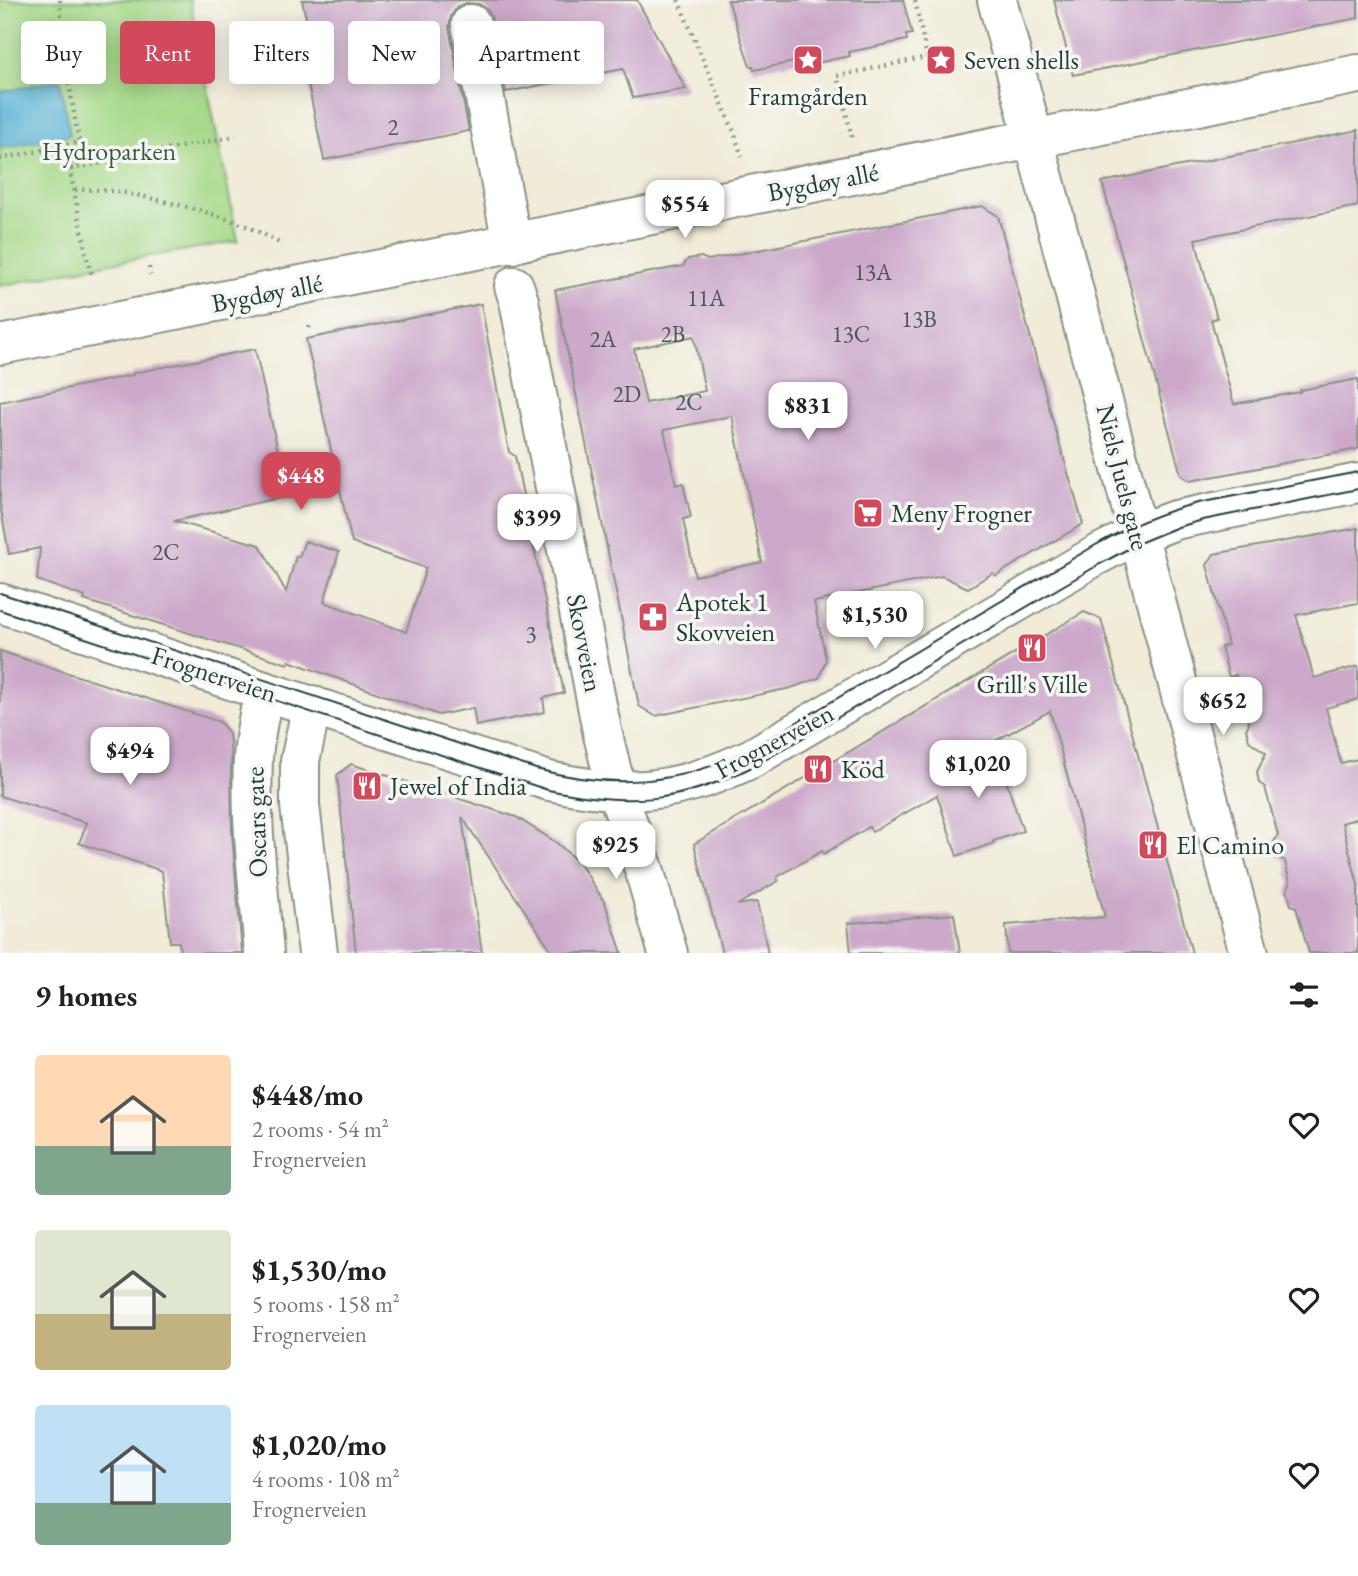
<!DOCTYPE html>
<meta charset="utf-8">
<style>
:root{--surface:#fff;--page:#f6f6f6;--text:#222;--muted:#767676;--accent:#d1495b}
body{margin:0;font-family:"EB Garamond",serif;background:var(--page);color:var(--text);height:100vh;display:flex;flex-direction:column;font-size:26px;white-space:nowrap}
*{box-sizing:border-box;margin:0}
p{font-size:23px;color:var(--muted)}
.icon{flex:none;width:38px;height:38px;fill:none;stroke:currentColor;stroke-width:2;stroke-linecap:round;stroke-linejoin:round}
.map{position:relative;height:953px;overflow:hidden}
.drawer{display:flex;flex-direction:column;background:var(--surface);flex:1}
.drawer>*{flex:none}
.guide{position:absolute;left:21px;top:21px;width:700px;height:63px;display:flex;gap:14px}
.price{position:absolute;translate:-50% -60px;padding:0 16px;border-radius:14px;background:#fff;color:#222;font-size:23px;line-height:46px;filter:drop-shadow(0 2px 4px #0008)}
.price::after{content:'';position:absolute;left:50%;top:42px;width:21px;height:16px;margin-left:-10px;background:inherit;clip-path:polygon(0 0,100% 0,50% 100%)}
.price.active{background:var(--accent);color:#fff}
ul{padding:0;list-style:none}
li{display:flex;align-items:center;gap:21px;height:175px;padding:0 35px}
li span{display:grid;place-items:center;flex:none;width:196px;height:140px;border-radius:7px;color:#555}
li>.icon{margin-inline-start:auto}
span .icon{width:84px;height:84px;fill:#fffc;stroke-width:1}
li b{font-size:30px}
h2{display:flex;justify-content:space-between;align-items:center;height:84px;padding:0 35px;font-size:30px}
.chip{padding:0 24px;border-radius:7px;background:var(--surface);box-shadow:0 4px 18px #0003;font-size:24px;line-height:63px}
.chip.active{background:var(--accent);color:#fff}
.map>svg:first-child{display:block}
.green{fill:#a6d989;stroke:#628b5e;stroke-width:2}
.water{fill:#58b3d5;stroke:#3c7884;stroke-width:2}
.building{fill:#cca8ca;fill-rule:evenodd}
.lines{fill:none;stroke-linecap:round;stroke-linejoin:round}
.minor-casing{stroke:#889486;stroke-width:42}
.major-casing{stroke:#889486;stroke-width:42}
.path{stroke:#889486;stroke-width:4.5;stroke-dasharray:2 5;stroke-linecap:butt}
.minor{stroke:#fff;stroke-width:38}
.major{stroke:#fff;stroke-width:38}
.tram{stroke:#1f3d34;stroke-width:2}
.labels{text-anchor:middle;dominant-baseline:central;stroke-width:7;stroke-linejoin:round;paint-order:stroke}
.number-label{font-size:23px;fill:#4a585a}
.poi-label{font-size:26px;fill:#1f3d34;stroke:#f6f6f2;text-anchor:start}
.park-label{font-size:26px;fill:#3a5c45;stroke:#f6f6f2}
.street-label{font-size:26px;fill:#1f3d34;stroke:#f6f6f2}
</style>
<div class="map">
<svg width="1358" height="953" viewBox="0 0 1358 953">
<rect width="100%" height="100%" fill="#f6f6f2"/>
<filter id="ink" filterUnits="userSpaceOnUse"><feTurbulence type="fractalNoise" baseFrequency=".0143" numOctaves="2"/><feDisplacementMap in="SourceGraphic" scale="14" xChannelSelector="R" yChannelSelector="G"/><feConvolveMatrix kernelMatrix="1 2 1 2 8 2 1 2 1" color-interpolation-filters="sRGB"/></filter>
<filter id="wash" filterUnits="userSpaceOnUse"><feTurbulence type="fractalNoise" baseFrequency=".00686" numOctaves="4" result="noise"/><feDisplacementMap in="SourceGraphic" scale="28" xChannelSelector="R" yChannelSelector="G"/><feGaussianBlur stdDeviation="1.57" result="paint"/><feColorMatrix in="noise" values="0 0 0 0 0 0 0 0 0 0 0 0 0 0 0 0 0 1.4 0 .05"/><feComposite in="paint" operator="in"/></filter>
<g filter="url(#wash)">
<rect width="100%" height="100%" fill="#f1ebd8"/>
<path class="green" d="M0,0H190L238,241L89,267L0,286Z"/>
<path class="water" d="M60,80L70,135L0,148V92Z"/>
<g id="blocks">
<g class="building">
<path d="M302,0H637L686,89L633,98L623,69L506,92L492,19L488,10L479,4L466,3L457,7L451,16L449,27L469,131L324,160L300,46L312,44Z"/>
<path d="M728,0H903L912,34L906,35L907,40L849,52L850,56L816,63L814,58L754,70L753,66H750Z"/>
<path d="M1054,0H1358V18L1073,75Z"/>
<path d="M1358,130V206L1195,239L1217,318L1211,320L1234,404L1300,392V390L1358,379V449L1190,481L1181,475L1102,182Z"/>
<path d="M982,206L998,216L1052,418L1083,524L995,576L993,573L968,588L942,576L814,602L826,660L819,678L791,688L655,716L639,706L555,290L683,266L688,259L701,257L708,260ZM694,336L705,391L646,403L634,349ZM732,416L762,562L695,576L683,519L691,517L683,483L676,485L664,430Z"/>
<path d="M481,304L509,452L515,456L564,693L543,698L545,712L476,726L473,708L439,715L289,661L288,664L84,600L85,597L37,580L40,548L9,554L0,504V402L133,375V373L255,349L288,496L174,521L260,545L286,592L296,556L299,557L305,541L339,552L324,602L406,632L426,568L352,543L306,339Z"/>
<path d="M1358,528V603L1296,615L1314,678L1358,666V699L1326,708L1341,763L1358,759V818L1342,823L1358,885V953H1309L1296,907L1291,905L1287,890L1290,883L1285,861L1278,857L1274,842L1278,835L1265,787L1259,783L1257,772L1266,753L1249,741L1246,729L1249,724L1236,675L1229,677L1221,647L1228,645L1207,565L1214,554Z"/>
<path d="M1084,612L1101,619L1192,953H1008L1006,925L1105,917L1050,711L993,742L1023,831L993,841L994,843L957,856L937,795L872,832L869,827L823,854L822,851L777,877L778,881L737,905L757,902L768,953H722L694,844Z"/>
<path d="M0,651L220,722L229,733L231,756L232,834L242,953H180L179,942H170L162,871L79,843L87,823L0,796Z"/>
<path d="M351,764L516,817L557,843L580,864L605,903L622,953H553L462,817L482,953H356L337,775Z"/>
<path d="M954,914L960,953H851L848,923Z"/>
</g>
</g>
</g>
<g filter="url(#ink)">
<use href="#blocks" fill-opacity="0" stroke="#889486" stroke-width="2"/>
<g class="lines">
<g class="minor-casing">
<g id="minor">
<path d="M997,0L1249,953"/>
<path d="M471,24L512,244"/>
<path d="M514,286L519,301L602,731L617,792L644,869L668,953"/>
<path d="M0,603L264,691L549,781C630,798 677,794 752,758L1097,555L1138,534L1175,520L1358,483"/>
<path d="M264,691C259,714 254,737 253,760C250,824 259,889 264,953"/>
<path d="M312,705L300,761V806L318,953"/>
</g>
</g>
<g class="major-casing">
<path id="major" d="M0,345L1358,74"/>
</g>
<g class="path">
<path d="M60,0L63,48L79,142L65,145L89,267L93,278"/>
<path d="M678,0L734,132L742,157"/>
<path d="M852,137L837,76L927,57L915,0"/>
<path d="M0,159L65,145"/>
<path d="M71,169L236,136"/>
<path d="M75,190C108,188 134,194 166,202C206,211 244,222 279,243"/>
<path d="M149,267L150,275"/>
<path d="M309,328L310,325"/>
</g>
<use href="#minor" class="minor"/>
<use href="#major" class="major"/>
<g class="tram">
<path d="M0,593L536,769C615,790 681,785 755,747L1094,546C1127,527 1160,512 1198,503L1358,472"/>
<path d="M0,610L548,790C633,807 682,803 760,763L1100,564L1139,543L1178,527L1203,520L1358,489"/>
</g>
</g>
</g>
<defs>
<g id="sight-square" transform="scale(1.575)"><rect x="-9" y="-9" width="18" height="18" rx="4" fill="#d1495b" stroke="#f6f6f2"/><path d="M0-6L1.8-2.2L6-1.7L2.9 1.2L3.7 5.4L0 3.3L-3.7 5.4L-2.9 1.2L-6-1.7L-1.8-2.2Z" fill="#fff"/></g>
<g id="supermarket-square" transform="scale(1.575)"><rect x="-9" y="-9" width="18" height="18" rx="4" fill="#d1495b" stroke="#f6f6f2"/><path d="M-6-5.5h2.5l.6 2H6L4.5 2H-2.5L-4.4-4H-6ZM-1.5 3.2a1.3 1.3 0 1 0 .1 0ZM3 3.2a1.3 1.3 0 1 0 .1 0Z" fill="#fff"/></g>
<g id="pharmacy-square" transform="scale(1.575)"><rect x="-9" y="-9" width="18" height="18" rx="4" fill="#d1495b" stroke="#f6f6f2"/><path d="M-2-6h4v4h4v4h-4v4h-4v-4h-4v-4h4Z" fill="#fff"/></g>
<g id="restaurant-square" transform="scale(1.575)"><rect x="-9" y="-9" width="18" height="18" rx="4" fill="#d1495b" stroke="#f6f6f2"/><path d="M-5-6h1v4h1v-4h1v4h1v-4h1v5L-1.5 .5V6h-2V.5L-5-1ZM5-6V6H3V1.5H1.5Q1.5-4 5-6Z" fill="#fff"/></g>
</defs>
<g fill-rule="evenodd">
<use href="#sight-square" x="808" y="60"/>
<use href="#sight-square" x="941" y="60"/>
<use href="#supermarket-square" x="868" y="513"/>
<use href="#pharmacy-square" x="653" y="617"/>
<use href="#restaurant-square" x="1032" y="648"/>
<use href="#restaurant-square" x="818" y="769"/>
<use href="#restaurant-square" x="367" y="786"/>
<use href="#restaurant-square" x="1153" y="845"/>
</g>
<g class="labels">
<g class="number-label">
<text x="393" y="127">2</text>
<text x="873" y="272">13A</text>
<text x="706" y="298">11A</text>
<text x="919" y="319">13B</text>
<text x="673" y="334">2B</text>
<text x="851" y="334">13C</text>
<text x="603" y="339">2A</text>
<text x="627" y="394">2D</text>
<text x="689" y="402">2C</text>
<text x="166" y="552">2C</text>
<text x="531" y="634">3</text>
</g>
<g class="poi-label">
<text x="964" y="60">Seven shells</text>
<text x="808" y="96" text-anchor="middle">Framgården</text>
<text x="891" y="513">Meny Frogner</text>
<text x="676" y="602">Apotek 1<tspan x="676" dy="30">Skovveien</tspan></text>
<text x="1032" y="684" text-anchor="middle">Grill's Ville</text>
<text x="841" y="769">Köd</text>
<text x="390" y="786">Jewel of India</text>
<text x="1176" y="845">El Camino</text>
</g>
<g class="park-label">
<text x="109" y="151">Hydroparken</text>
</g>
<g class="street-label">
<text transform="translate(823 182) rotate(-11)">Bygdøy allé</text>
<text transform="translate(267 293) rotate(-11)">Bygdøy allé</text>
<text transform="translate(1123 477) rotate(76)">Niels Juels gate</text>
<text transform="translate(585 643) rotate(79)">Skovveien</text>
<text transform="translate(214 674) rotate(18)">Frognerveien</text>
<text transform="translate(774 741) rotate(-28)">Frognerveien</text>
<text transform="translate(256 822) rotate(-92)">Oscars gate</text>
</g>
</g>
</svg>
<b class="price" style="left:685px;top:240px">$554</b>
<b class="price" style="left:808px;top:442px">$831</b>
<b class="price active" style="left:301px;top:512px">$448</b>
<b class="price" style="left:537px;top:554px">$399</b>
<b class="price" style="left:875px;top:651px">$1,530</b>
<b class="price" style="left:1223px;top:737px">$652</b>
<b class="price" style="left:130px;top:787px">$494</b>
<b class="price" style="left:978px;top:800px">$1,020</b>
<b class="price" style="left:616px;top:881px">$925</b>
<div class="guide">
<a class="chip">Buy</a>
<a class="chip active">Rent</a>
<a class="chip">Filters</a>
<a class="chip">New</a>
<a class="chip">Apartment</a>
</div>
</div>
<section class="drawer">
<h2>9 homes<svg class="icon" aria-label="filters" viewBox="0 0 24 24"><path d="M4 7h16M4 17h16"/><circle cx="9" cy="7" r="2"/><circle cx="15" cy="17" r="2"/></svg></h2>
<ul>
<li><span style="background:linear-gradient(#ffd9b3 65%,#7fa58c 0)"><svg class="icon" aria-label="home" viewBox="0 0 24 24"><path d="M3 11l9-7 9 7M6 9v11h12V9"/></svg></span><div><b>$448/mo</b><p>2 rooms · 54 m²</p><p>Frognerveien</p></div><svg class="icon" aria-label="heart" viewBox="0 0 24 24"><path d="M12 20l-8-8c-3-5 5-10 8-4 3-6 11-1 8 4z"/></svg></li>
<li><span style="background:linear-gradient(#dfe7d0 60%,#c2b280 0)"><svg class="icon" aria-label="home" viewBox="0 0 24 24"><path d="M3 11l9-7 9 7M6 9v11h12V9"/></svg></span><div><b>$1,530/mo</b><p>5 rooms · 158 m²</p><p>Frognerveien</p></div><svg class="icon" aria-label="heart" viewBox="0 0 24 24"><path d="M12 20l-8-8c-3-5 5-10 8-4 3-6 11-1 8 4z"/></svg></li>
<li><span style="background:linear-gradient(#bfe0f5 70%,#7fa58c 0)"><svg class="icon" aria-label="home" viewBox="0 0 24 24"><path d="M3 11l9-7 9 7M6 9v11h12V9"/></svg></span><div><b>$1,020/mo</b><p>4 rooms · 108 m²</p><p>Frognerveien</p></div><svg class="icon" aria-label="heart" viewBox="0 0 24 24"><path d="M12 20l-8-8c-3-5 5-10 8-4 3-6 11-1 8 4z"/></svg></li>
</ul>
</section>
